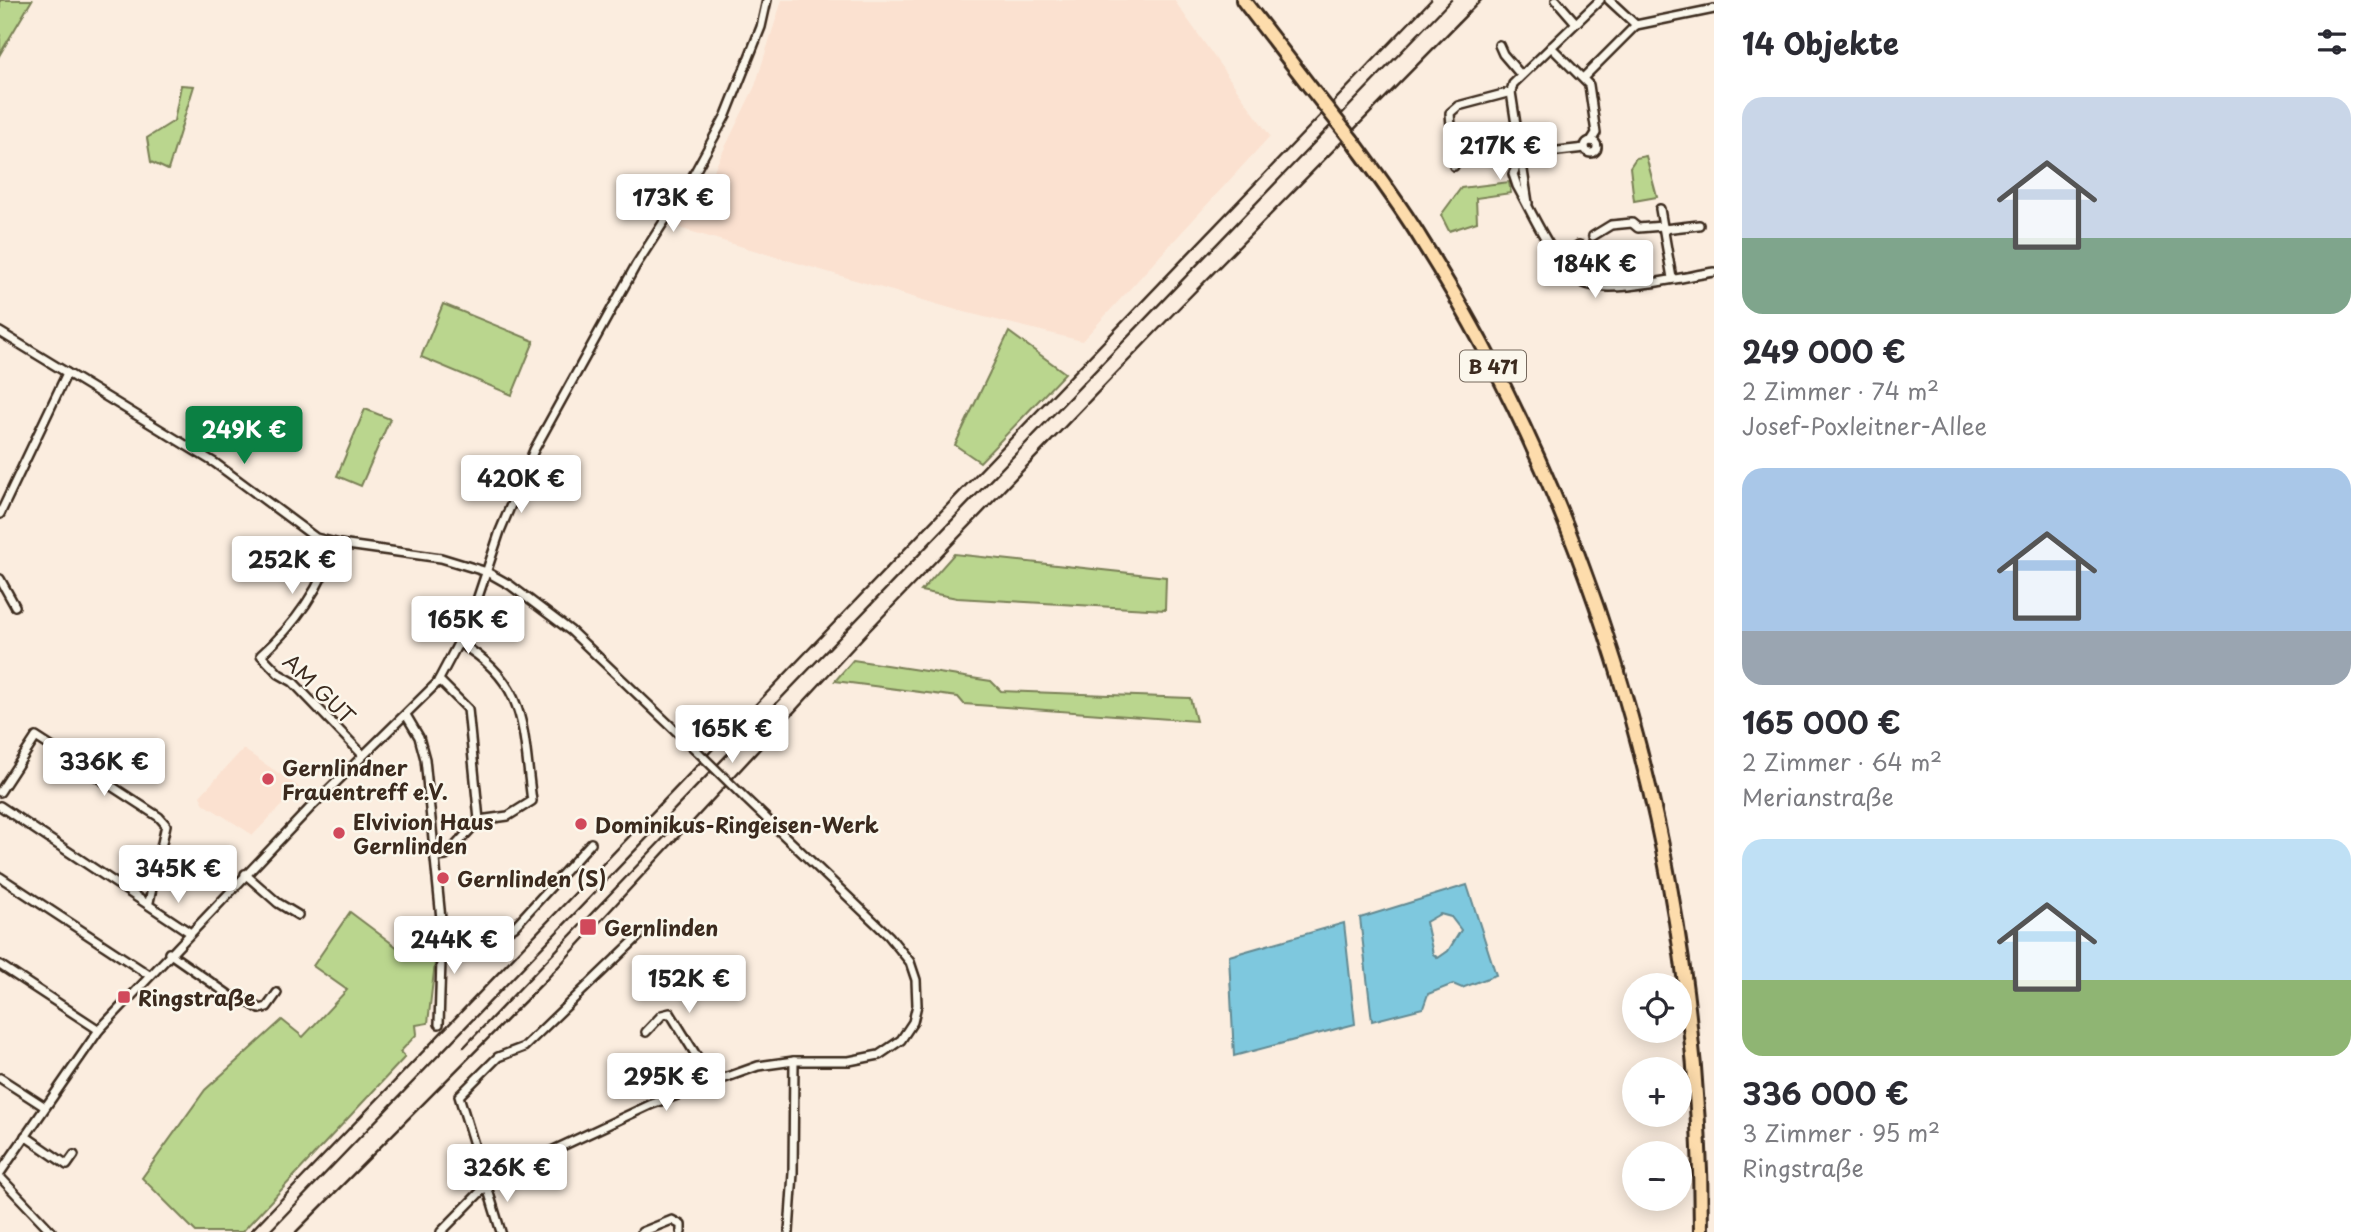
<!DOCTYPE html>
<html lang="de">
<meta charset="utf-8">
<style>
:root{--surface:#fff;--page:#f2f2f3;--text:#2b2b33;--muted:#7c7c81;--accent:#0b8043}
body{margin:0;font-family:"Playpen Sans",sans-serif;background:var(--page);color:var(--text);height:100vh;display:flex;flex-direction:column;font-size:26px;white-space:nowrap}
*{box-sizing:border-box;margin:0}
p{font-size:23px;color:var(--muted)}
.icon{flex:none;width:38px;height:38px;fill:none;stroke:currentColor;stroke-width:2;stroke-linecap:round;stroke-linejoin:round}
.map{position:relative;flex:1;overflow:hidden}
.details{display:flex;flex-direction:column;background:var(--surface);width:665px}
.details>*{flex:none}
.buttons{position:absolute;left:1622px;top:973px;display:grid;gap:14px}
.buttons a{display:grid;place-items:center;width:70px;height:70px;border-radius:50%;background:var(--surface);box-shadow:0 4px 18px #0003;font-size:35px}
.price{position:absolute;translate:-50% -60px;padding:0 16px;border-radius:7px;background:#fff;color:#222;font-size:23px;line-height:46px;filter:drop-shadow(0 2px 4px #0008)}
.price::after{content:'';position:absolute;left:50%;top:42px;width:21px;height:16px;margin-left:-10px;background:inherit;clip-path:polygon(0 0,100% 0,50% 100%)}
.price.on{background:var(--accent);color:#fff}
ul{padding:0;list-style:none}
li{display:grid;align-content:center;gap:14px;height:371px;padding:0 28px}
li span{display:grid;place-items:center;height:217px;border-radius:21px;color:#555}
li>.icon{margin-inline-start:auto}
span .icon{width:126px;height:126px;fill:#fffc;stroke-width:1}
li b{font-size:30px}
h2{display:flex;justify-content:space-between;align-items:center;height:84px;padding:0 28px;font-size:30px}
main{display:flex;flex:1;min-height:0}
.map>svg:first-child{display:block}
.built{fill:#fbe1d0}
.green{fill:#bad68e;stroke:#7a8056;stroke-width:2}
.water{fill:#7ec8de;stroke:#638991;stroke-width:2;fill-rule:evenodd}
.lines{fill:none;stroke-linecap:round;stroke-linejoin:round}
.minor-tunnel{stroke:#d5c6b8;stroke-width:7;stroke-dasharray:7 3.5;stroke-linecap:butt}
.minor-casing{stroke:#3b2a1e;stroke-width:12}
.trunk-casing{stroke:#3b2a1e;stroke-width:18}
.minor{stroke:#fbf7ec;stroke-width:7}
.trunk{stroke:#fddcac;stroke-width:12}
.rail{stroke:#3b2a1e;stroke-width:2.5}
.minor-bridge-casing{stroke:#3b2a1e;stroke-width:12;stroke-linecap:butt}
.trunk-bridge-casing{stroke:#3b2a1e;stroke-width:18;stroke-linecap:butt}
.minor-bridge{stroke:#fbf7ec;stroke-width:7}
.trunk-bridge{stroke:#fddcac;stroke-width:12}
.poi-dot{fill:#d1495b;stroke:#fbf7ec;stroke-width:2.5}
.labels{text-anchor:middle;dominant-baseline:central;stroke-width:5;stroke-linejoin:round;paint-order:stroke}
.shield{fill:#fbf7ec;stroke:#75685c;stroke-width:2}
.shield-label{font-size:19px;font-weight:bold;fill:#3b2a1e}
.street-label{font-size:21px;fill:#3b2a1e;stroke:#fbf7ec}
.poi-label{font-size:21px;font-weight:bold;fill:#3b2a1e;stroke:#fbf7ec;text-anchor:start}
</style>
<main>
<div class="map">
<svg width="1714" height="1232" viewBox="0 0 1714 1232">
<rect width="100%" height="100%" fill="#fbeddf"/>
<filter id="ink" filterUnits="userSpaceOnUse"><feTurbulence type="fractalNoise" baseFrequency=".0143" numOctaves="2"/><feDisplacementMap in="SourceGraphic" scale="14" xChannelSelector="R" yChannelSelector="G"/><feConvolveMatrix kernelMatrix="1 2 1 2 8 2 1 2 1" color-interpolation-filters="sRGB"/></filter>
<g filter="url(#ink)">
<g class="built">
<path d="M782,0H1174L1270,136L1082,341L960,311L679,228L714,170L755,86Z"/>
<path d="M243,749L299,787L253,835L204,804L200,796Z"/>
</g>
<g class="green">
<path d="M0,0H32L0,54Z"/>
<path d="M181,85L194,86L168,170L151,162L147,138L174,121Z"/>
<path d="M1646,156L1657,197L1634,201L1630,167L1636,158Z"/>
<path d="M1509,182L1511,193L1476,198L1477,222L1449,231L1441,215L1461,188Z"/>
<path d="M443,304L534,341L512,395L421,357Z"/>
<path d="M1009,332L1065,373L980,462L955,445Z"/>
<path d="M365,409L390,419L361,486L337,476Z"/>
<path d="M954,554L1166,577L1165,610L957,598L921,591Z"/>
<path d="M853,660L991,681L1001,691L1190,698L1196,721L964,704L958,697L835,681Z"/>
<path d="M350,912L406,954H436L428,1023L416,1025L417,1034L400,1052L405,1057L242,1232H196L142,1178L205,1090L282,1020L303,1037L347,990L313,966Z"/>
</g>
<g class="water">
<path d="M1467,885L1496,975L1462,988L1453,984L1428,994L1423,1008L1372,1021L1360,918ZM1440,914L1451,917L1461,930L1448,951L1438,958L1433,954L1426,922Z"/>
<path d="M1344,923L1355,1024L1234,1056L1229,956Z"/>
</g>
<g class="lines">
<path class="minor-tunnel" d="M1579,245L1593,236"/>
<g class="minor-casing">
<g id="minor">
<path d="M1556,0L1576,23"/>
<path d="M1609,0L1636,25"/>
<path d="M1636,25L1714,9"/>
<path d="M1499,45L1503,54L1521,75"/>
<path d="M1551,47L1589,85L1596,133L1591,141"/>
<path d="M1583,78L1636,25"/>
<circle cx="1591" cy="147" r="6"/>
<path d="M1522,155L1513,174L1517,186C1533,214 1554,264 1580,281C1602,297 1686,276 1714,272"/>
<path d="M1522,155L1585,148"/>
<path d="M1454,166L1450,113L1458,106L1511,92"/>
<path d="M1528,203L1511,92L1513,84L1600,0"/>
<path d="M1660,209L1672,278"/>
<path d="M1664,229L1699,225"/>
<path d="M1593,236L1611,225L1632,223L1638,228L1663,226"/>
<path d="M1559,257L1579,245"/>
<path d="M0,332L215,463L316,538L340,544L441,558L487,572L510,585L571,631L698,752"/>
<path d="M0,514L67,373"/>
<path d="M334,543C324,585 293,627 261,655L279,674L293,682L362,754"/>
<path d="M0,579L15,606"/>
<path d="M459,643C529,683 522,729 532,801L508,816L479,820"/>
<path d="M406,715L419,737L425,759L442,929L439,1024"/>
<path d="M0,792L36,737L159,817L166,825L149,902"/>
<path d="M0,806L189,932"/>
<path d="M435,857L446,856L479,820L468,709L439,680"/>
<path d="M245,874L278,903L298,915"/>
<path d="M0,877L149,975"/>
<path d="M442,929H510L515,926L591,843"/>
<path d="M169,953L232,997L238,996L260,1009L267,1007L277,993"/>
<path d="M0,965L99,1030"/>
<path d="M646,1032L662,1015L670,1013L712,1081"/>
<path d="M0,1078L45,1107"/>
<path d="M25,1136L67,1165L74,1155"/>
<path d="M0,1173L99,1030L310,808L437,683L470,621L500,531L534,450L636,265L689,183L726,115L761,27L767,0"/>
<path d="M0,1177L52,1232"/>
<path d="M441,1232L494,1178L652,1104L758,1066L794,1061H849L879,1055L901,1040L913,1022L917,1005L916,980L910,962L889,936L746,799"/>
<path d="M501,1232L459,1096L498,1057L524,1047L640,935"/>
<path d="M642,1232L672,1220L681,1225V1232"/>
<path d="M789,1232L793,1173L794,1061"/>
</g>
</g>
<g class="trunk-casing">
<g id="trunk">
<path d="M1243,0L1310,87"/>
<path d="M1352,140C1376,173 1401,206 1422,241C1607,536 1701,884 1701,1232"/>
</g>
</g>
<use href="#minor" class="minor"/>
<use href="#trunk" class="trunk"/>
<g class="rail">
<path d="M464,1047L672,829"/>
<path d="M250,1232L1431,0"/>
<path d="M269,1232L1451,0"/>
<path d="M296,1232L546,980L870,630L1178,309L1481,0"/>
</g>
<g class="minor-bridge-casing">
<path id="minor-bridge" d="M698,752L746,799"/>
</g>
<g class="trunk-bridge-casing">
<path id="trunk-bridge" d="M1310,87L1352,140"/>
</g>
<use href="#minor-bridge" class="minor-bridge"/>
<use href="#trunk-bridge" class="trunk-bridge"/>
</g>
</g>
<g class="poi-dot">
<circle cx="268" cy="779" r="7"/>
<circle cx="581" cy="824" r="7"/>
<circle cx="339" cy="833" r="7"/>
<circle cx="443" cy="878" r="7"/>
<rect x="579" y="918" width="18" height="18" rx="3.5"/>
<rect x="117" y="990" width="14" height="14" rx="3.5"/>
</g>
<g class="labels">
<rect class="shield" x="1460" y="350.5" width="66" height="31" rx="5"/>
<g class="shield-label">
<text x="1493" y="366">B 471</text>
</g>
<g class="street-label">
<text transform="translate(320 688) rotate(44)">AM GUT</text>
</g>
<g class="poi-label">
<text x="282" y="767">Gernlindner<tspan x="282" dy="24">Frauentreff e.V.</tspan></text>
<text x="353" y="821">Elvivion Haus<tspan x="353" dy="24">Gernlinden</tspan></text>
<text x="595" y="824">Dominikus-Ringeisen-Werk</text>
<text x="457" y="878">Gernlinden (S)</text>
<text x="604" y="927">Gernlinden</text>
<text x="138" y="997">Ringstraße</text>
</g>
</g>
</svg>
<div class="buttons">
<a><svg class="icon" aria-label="locate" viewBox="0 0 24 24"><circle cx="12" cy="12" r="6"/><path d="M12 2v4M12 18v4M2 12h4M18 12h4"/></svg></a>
<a>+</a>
<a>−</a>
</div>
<b class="price" style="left:1500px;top:182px">217K €</b>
<b class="price" style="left:673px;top:234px">173K €</b>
<b class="price" style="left:1595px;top:300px">184K €</b>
<b class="price on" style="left:244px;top:466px">249K €</b>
<b class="price" style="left:521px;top:515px">420K €</b>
<b class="price" style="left:292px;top:596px">252K €</b>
<b class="price" style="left:468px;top:656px">165K €</b>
<b class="price" style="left:732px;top:765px">165K €</b>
<b class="price" style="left:104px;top:798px">336K €</b>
<b class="price" style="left:178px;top:905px">345K €</b>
<b class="price" style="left:454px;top:976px">244K €</b>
<b class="price" style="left:689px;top:1015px">152K €</b>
<b class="price" style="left:666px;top:1113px">295K €</b>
<b class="price" style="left:507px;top:1204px">326K €</b>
</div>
<section class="details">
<h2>14 Objekte<svg class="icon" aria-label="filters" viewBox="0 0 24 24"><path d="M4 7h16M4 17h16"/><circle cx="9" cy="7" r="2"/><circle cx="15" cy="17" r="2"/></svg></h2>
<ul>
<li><span style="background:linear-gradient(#c9d6e8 65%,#7fa58c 0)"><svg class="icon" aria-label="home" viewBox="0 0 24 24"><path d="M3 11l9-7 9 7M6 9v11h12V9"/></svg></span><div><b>249 000 €</b><p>2 Zimmer · 74 m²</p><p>Josef-Poxleitner-Allee</p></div></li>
<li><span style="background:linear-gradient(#a9c7e8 75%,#9aa5b1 0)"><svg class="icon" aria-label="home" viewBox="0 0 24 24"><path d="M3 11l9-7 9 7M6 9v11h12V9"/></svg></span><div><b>165 000 €</b><p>2 Zimmer · 64 m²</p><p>Merianstraße</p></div></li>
<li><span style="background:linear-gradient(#bfe0f5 65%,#8fb573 0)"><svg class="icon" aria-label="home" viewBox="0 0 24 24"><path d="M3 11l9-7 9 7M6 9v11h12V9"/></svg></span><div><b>336 000 €</b><p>3 Zimmer · 95 m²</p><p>Ringstraße</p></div></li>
</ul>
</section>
</main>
